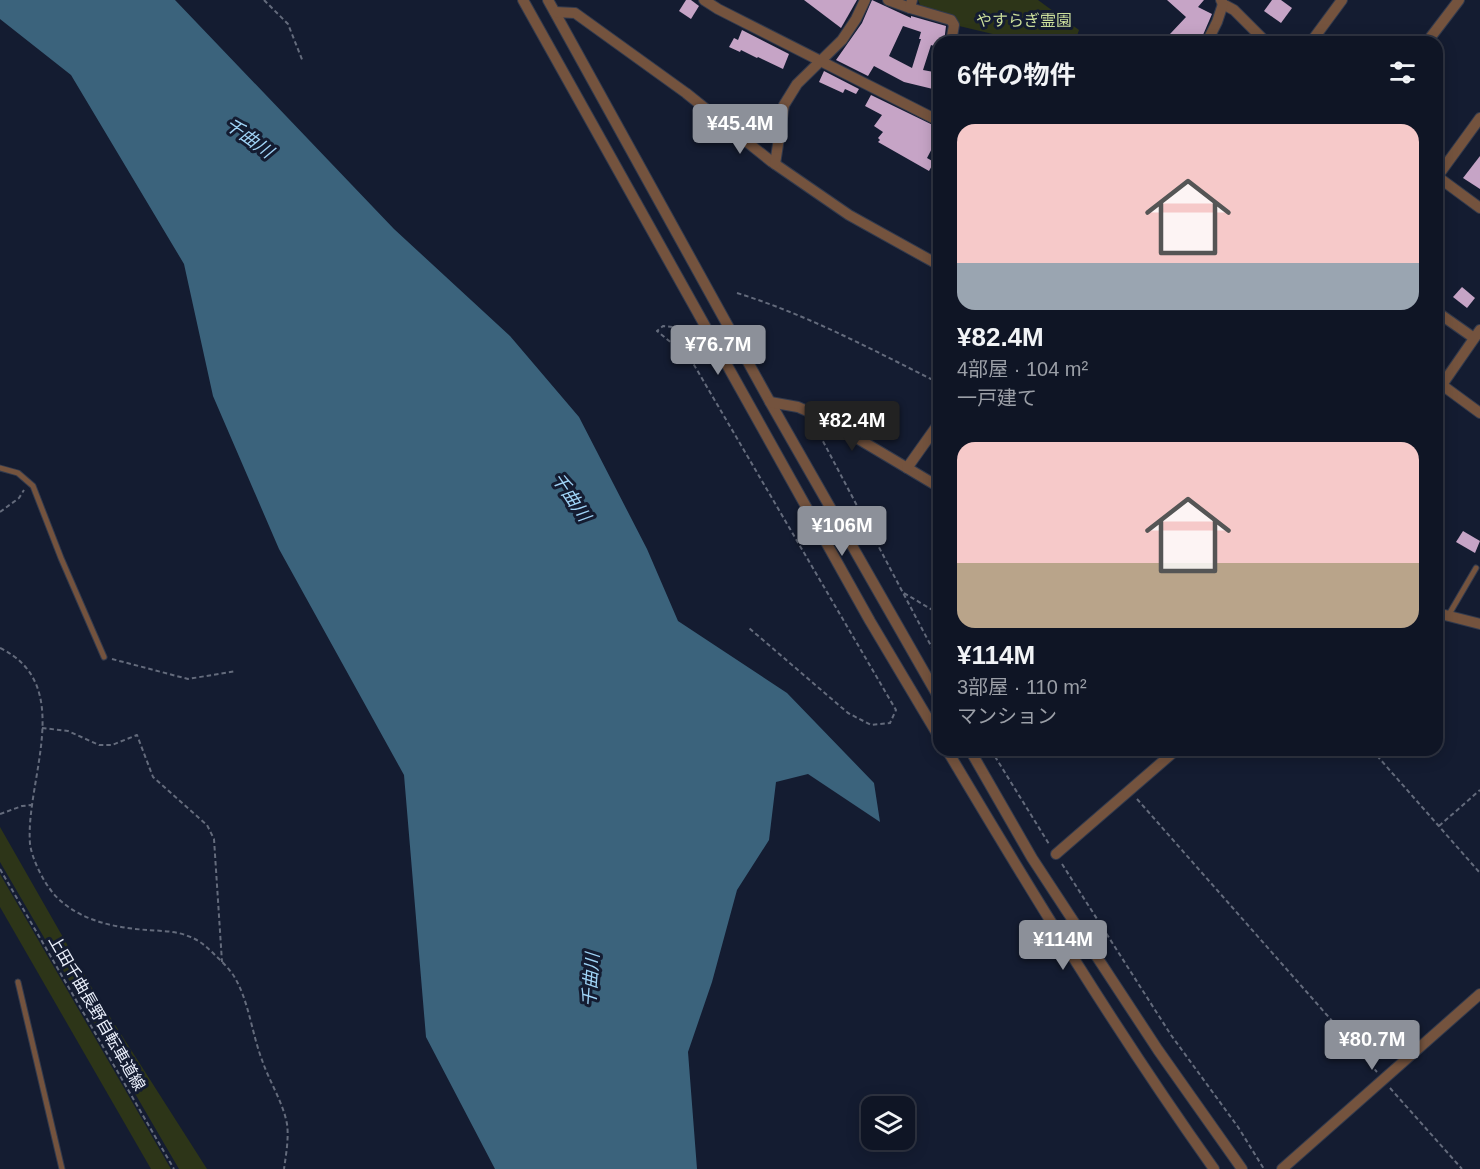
<!DOCTYPE html>
<html lang="ja">
<meta charset="utf-8">
<style>
:root{--surface:#0f1525;--page:#181e2d;--text:#f1f3f6;--muted:#9b9fa7;--line:#2f3442;--accent:#8c9099}
body{margin:0;font-family:Arial,"Noto Sans JP",sans-serif;background:var(--page);color:var(--text);height:100vh;display:flex;flex-direction:column;font-size:22px;white-space:nowrap}
*{box-sizing:border-box;margin:0}
p{font-size:20px;color:var(--muted)}
.icon{flex:none;width:33px;height:33px;fill:none;stroke:currentColor;stroke-width:2;stroke-linecap:round;stroke-linejoin:round}
.map{position:relative;flex:1;overflow:hidden}
.sheet{position:absolute;left:933px;top:36px;width:510px;height:720px;display:flex;flex-direction:column;background:var(--surface);border-radius:18px;box-shadow:0 3px 15px #0003,0 0 0 2px var(--line)}
.sheet>*{flex:none}
.controls{position:absolute;left:861px;top:1096px;display:grid;gap:12px}
.controls a{display:grid;place-items:center;width:54px;height:54px;border-radius:12px;background:var(--surface);box-shadow:0 3px 15px #0003,0 0 0 2px var(--line);font-size:30px}
.price{position:absolute;translate:-50% -51px;padding:0 14px;border-radius:6px;background:var(--accent);color:#fff;font-size:20px;line-height:39px;filter:drop-shadow(0 2px 3px #0008)}
.price::after{content:'';position:absolute;left:50%;top:36px;width:18px;height:14px;margin-left:-9px;background:inherit;clip-path:polygon(0 0,100% 0,50% 100%)}
.price.selected{background:#222;color:#fff}
ul{padding:0;list-style:none}
li{display:grid;align-content:center;gap:12px;height:318px;padding:0 24px}
li span{display:grid;place-items:center;height:186px;border-radius:18px;color:#555}
li>.icon{margin-inline-start:auto}
span .icon{width:108px;height:108px;fill:#fffc;stroke-width:1}
li b{font-size:26px}
h2{display:flex;justify-content:space-between;align-items:center;height:72px;padding:0 24px;font-size:26px}
.map>svg:first-child{display:block}
.green{fill:#2d3518}
.water{fill:#3b637c}
.building{fill:#c6a4c6;fill-rule:evenodd}
.lines{fill:none;stroke-linecap:round;stroke-linejoin:round}
.service-casing{stroke:#323a4d;stroke-width:7}
.minor-casing{stroke:#323a4d;stroke-width:12}
.path{stroke:#646b7c;stroke-width:2;stroke-dasharray:4.5 3;stroke-linecap:butt}
.service{stroke:#74533e;stroke-width:5}
.minor{stroke:#74533e;stroke-width:10}
.labels{text-anchor:middle;dominant-baseline:central;stroke-width:6;stroke-linejoin:round;paint-order:stroke}
.park-label{font-size:16px;fill:#cbde9b;stroke:#141c31}
.street-label{font-size:16px;fill:#ebf0fc;stroke:#141c31}
.water-label{font-size:18px;font-style:italic;fill:#a0d4f7;stroke:#141c31}
</style>
<div class="map">
<svg width="1480" height="1169" viewBox="0 0 1480 1169">
<rect width="100%" height="100%" fill="#141c31"/>
<g class="green">
<path d="M918,0H1038L1079,30L1075,42H1027L959,26L921,7Z"/>
<path d="M0,827L96,995L207,1169H179L0,862Z"/>
<path d="M0,874L171,1169H151L0,907Z"/>
</g>
<path class="water" d="M0,0H175L394,229L510,336L579,417L647,549L678,621L787,693L874,783L880,822L808,774L776,782L769,840L737,890L712,982L688,1052L697,1169H495L426,1037L404,775L279,549L213,396L184,264L71,75L0,19Z"/>
<g class="building">
<path d="M686,0H691L699,6L691,19L679,11Z"/>
<path d="M804,0H857L841,28Z"/>
<path d="M872,0L911,18V16L946,26L944,42H939V48L931,45L923,70L939,73L937,90L904,82L874,66L868,76L836,60L862,23ZM903,26L921,32L919,39H921L912,68L889,56Z"/>
<path d="M1167,0H1204L1198,7L1212,14L1200,42H1178L1170,34L1186,17Z"/>
<path d="M1272,0H1281L1292,8L1281,23L1264,11Z"/>
<path d="M742,30L789,54L783,69L758,57L757,58L741,50L740,52L729,47L734,38L738,40Z"/>
<path d="M824,71L859,89L856,94L845,89L843,93L819,82Z"/>
<path d="M871,95L939,128V135L927,158L934,162L929,171L878,142L880,140L878,138L883,132L874,126L882,115L865,106Z"/>
<path d="M1480,156V189L1463,178Z"/>
<path d="M1462,287L1475,298L1467,308L1453,297Z"/>
<path d="M1463,531L1480,541L1475,553L1456,542Z"/>
</g>
<g class="lines">
<g class="service-casing">
<g id="service">
<path d="M0,468L18,473L33,486L61,558L104,657"/>
<path d="M1448,616L1476,568"/>
<path d="M18,982L62,1169"/>
</g>
</g>
<g class="minor-casing">
<g id="minor">
<path d="M523,0L870,621L939,737"/>
<path d="M548,0L770,402L939,698"/>
<path d="M704,0L718,9L939,121"/>
<path d="M888,0L910,8"/>
<path d="M912,0L910,8L951,20L954,25L951,42"/>
<path d="M1221,0L1223,4L1234,10L1266,42"/>
<path d="M555,12L575,13L686,93L772,162L849,215L939,265"/>
<path d="M1207,42L1217,22L1223,4"/>
<path d="M1311,42L1342,0"/>
<path d="M1427,42L1459,0"/>
<path d="M775,164L784,105L797,84L842,40L856,19L865,0"/>
<path d="M1437,177L1480,118"/>
<path d="M1438,177L1480,208"/>
<path d="M1437,312L1474,338"/>
<path d="M1442,385L1480,413"/>
<path d="M1437,392L1480,330"/>
<path d="M770,402L798,407L825,419L939,487"/>
<path d="M907,468L939,423"/>
<path d="M1437,613L1480,624"/>
<path d="M947,750C1032,893 1118,1034 1214,1169"/>
<path d="M970,750L1032,858L1158,1050L1242,1169"/>
<path d="M1056,854L1176,750"/>
<path d="M1282,1169L1480,994"/>
</g>
</g>
<g class="path">
<path d="M264,0L288,24L303,62"/>
<path d="M737,293C808,315 873,350 939,383"/>
<path d="M695,329L663,326L657,331L690,358L896,710L890,723L871,725L848,713L749,628"/>
<path d="M816,428L939,661"/>
<path d="M0,512L19,498L24,490"/>
<path d="M904,593L939,614"/>
<path d="M0,648C77,685 25,780 30,844C32,859 43,881 53,893C76,920 114,928 148,930C161,931 176,931 188,936C199,940 206,946 214,954C221,961 230,969 235,978C249,1002 252,1034 262,1060C269,1081 283,1102 287,1124C289,1138 286,1155 284,1169"/>
<path d="M112,659L188,679L236,671"/>
<path d="M42,728L68,731L99,745H112L137,735L153,777L207,825L214,839L222,962"/>
<path d="M991,750L1049,844"/>
<path d="M1372,750L1480,873"/>
<path d="M1137,799L1377,1072"/>
<path d="M0,814L22,806L32,805"/>
<path d="M1439,826L1480,790"/>
<path d="M1062,864L1171,1035L1238,1127L1264,1169"/>
<path d="M0,869L174,1169"/>
<path d="M1390,1088L1462,1169"/>
</g>
<use href="#service" class="service"/>
<use href="#minor" class="minor"/>
</g>
<g class="labels">
<g class="park-label">
<text x="1024" y="20">やすらぎ霊園</text>
</g>
<g class="street-label">
<text transform="translate(97 1013) rotate(60)">上田千曲長野自転車道線</text>
</g>
<g class="water-label">
<text transform="translate(249 138) rotate(36)">千曲川</text>
<text transform="translate(571 497) rotate(56)">千曲川</text>
<text transform="translate(591 980) rotate(-86)">千曲川</text>
</g>
</g>
</svg>
<div class="controls">
<a><svg class="icon" aria-label="layers" viewBox="0 0 24 24"><path d="M12 4l9 5-9 5-9-5zM3 14l9 5 9-5"/></svg></a>
</div>
<b class="price" style="left:740px;top:155px">¥45.4M</b>
<b class="price" style="left:718px;top:376px">¥76.7M</b>
<b class="price selected" style="left:852px;top:452px">¥82.4M</b>
<b class="price" style="left:842px;top:557px">¥106M</b>
<b class="price" style="left:1063px;top:971px">¥114M</b>
<b class="price" style="left:1372px;top:1071px">¥80.7M</b>
<section class="sheet">
<h2>6件の物件<svg class="icon" aria-label="filters" viewBox="0 0 24 24"><path d="M4 7h16M4 17h16"/><circle cx="9" cy="7" r="2"/><circle cx="15" cy="17" r="2"/></svg></h2>
<ul>
<li><span style="background:linear-gradient(#f6c9c9 75%,#9aa5b1 0)"><svg class="icon" aria-label="home" viewBox="0 0 24 24"><path d="M3 11l9-7 9 7M6 9v11h12V9"/></svg></span><div><b>¥82.4M</b><p>4部屋 · 104 m²</p><p>一戸建て</p></div></li>
<li><span style="background:linear-gradient(#f6c9c9 65%,#b9a48a 0)"><svg class="icon" aria-label="home" viewBox="0 0 24 24"><path d="M3 11l9-7 9 7M6 9v11h12V9"/></svg></span><div><b>¥114M</b><p>3部屋 · 110 m²</p><p>マンション</p></div></li>
</ul>
</section>
</div>
